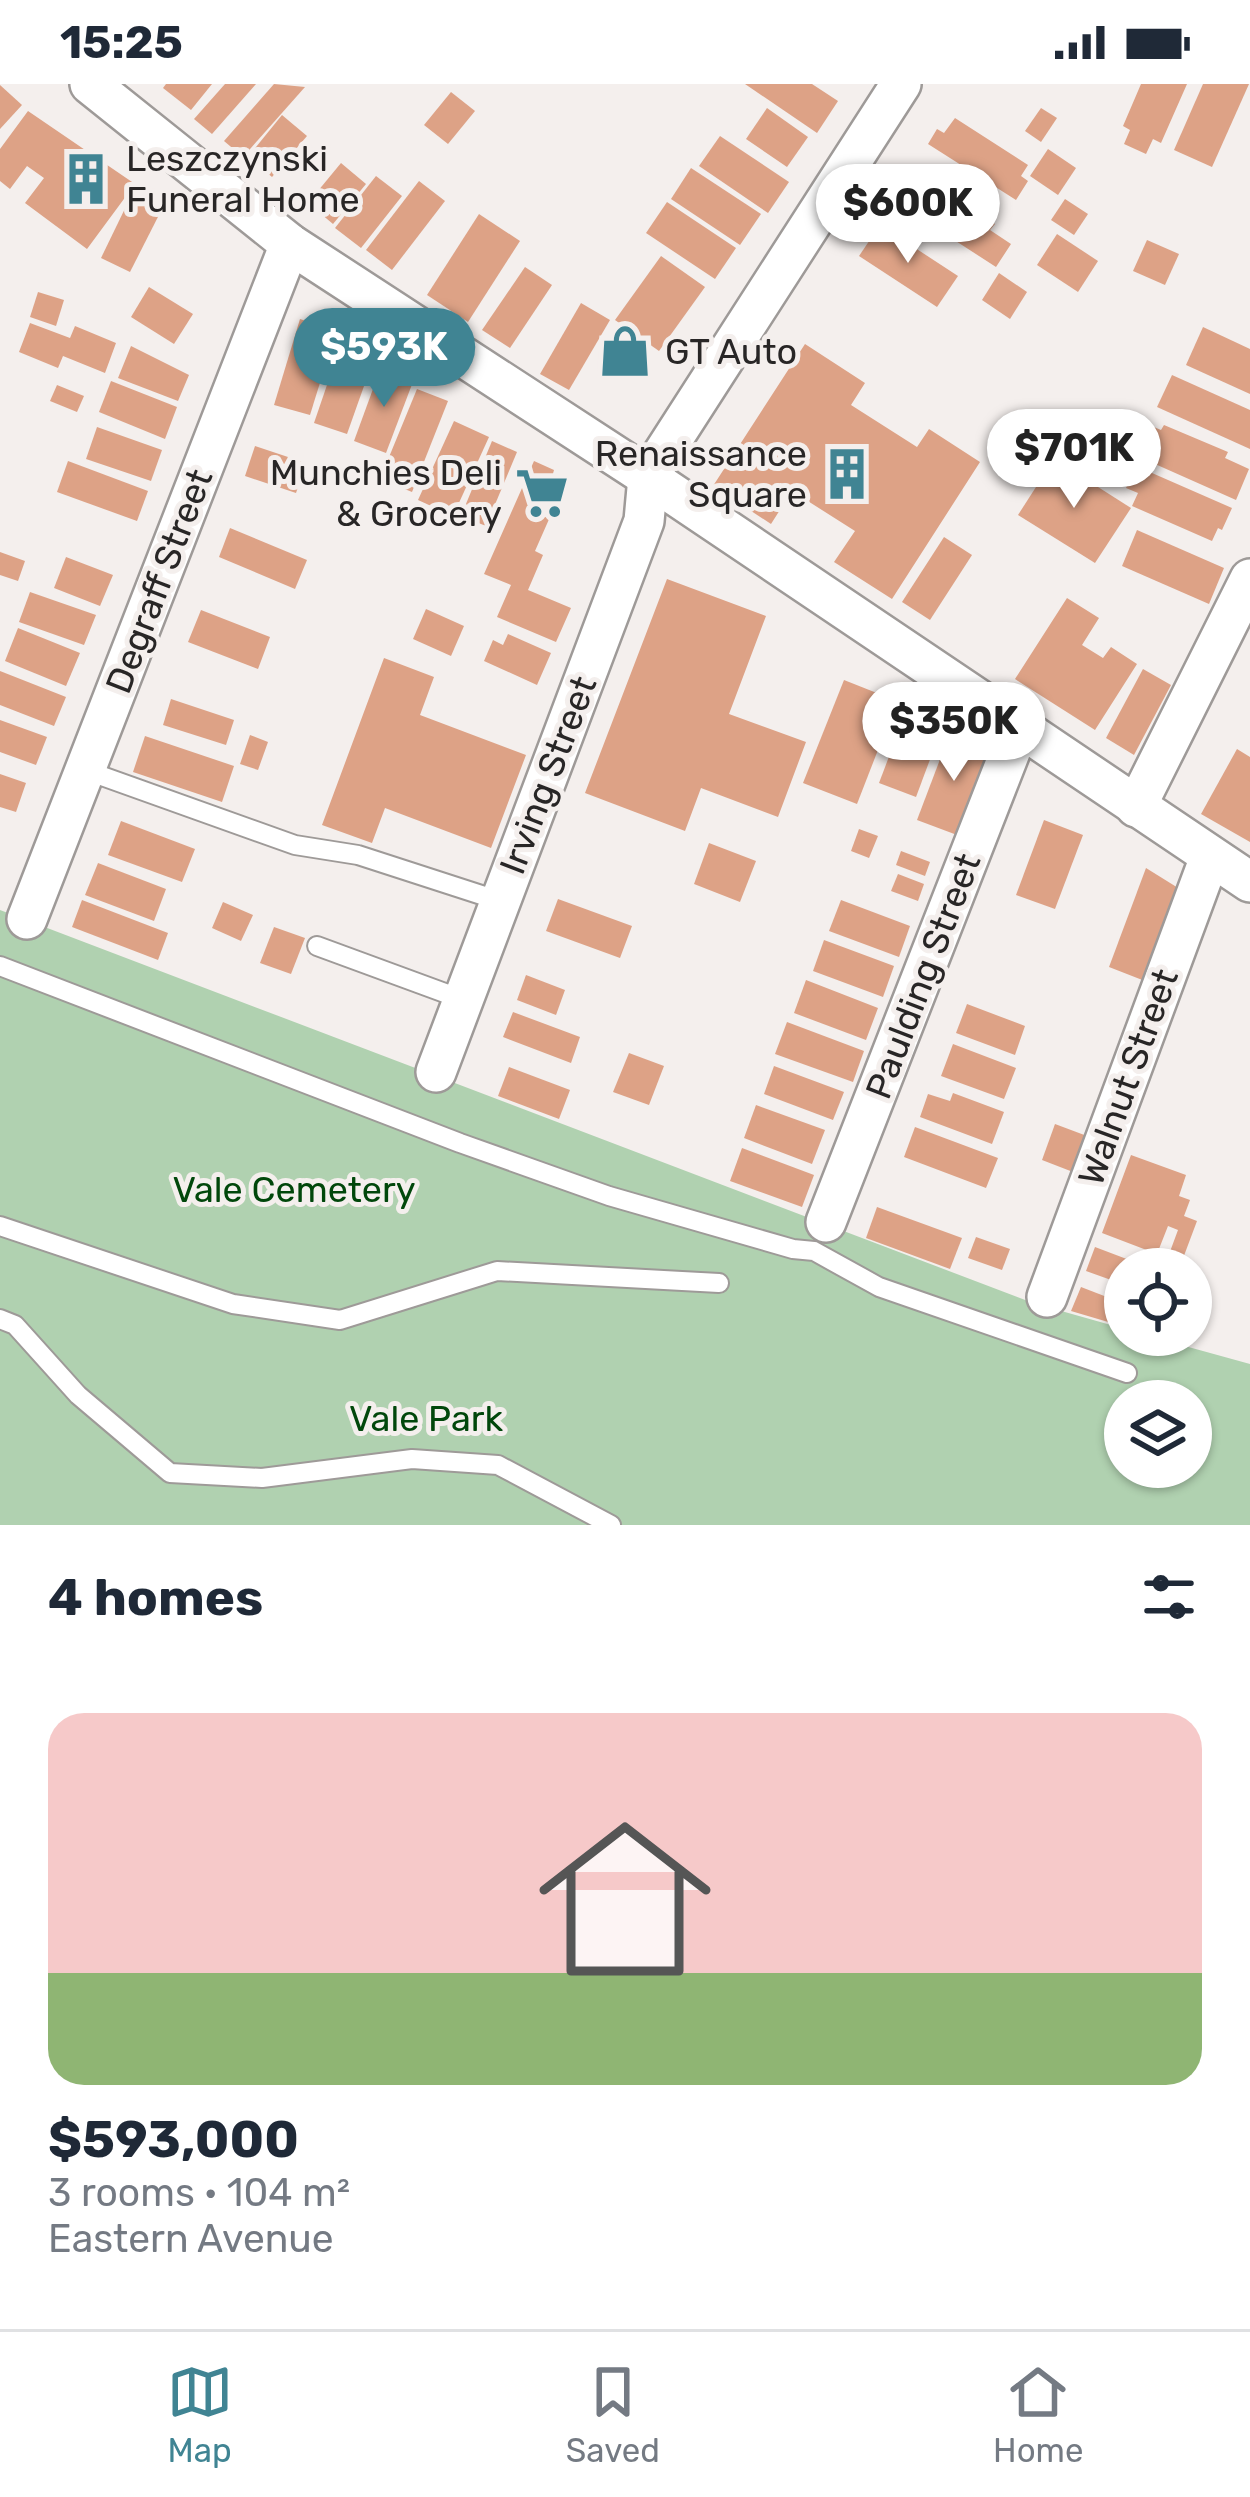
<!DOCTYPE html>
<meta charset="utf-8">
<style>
:root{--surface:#fff;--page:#f6f6f7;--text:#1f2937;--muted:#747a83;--line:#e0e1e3;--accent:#408493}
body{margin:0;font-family:Rubik,sans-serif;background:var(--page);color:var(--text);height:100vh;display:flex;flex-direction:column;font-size:45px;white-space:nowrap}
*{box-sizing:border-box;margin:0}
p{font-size:39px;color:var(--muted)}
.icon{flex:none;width:66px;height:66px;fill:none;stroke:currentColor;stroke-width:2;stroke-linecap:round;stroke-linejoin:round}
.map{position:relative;height:1441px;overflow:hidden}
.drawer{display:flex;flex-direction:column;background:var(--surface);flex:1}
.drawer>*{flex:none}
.buttons{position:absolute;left:1104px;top:1164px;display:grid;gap:24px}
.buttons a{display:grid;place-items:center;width:108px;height:108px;border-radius:50%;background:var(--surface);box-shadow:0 3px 9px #0004;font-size:60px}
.price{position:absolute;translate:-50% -102px;padding:0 27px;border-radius:42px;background:#fff;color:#222;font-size:39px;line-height:78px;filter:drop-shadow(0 3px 6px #0008)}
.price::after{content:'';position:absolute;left:50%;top:72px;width:36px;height:27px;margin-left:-18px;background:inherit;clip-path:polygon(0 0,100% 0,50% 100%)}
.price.current{background:var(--accent);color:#fff}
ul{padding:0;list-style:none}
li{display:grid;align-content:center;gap:24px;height:636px;padding:0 48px}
li span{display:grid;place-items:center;height:372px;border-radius:36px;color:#555}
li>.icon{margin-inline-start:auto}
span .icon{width:216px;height:216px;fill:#fffc;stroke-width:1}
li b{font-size:51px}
h2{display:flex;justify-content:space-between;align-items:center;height:144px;padding:0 48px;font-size:51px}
.status{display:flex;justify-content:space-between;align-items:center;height:84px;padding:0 60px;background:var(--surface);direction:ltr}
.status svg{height:33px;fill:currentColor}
.menu{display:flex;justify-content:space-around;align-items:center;height:168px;border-top:3px solid var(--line);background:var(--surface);font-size:33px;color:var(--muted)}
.menu a{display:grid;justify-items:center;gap:6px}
.menu .current{color:var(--accent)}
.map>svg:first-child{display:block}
.green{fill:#b0d1b0;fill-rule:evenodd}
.building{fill:#dda286}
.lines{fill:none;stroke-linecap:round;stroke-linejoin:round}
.service-casing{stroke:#9e9a98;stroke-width:22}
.minor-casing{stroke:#9e9a98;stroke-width:44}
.service{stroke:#fff;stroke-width:18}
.minor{stroke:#fff;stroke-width:39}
.labels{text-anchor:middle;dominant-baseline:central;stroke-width:10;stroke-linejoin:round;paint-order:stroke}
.poi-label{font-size:36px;fill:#282626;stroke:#f4efed;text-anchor:start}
.street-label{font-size:36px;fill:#282626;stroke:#f4efed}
.park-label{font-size:36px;fill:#01470b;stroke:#f4efed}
</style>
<div class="status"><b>15:25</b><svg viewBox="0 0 49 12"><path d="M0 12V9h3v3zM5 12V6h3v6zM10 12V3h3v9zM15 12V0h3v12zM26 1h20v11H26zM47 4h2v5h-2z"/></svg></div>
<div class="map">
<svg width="1250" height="1441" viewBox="0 0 1250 1441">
<rect width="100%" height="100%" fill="#f4efed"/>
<path class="green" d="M0,826L1033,1219L1125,1245V1251H1145L1250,1280V1441H0ZM1125,1317H1191V1383H1125Z"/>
<g class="building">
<path d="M166,0H212L191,26L163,4Z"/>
<path d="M225,0H256L212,50L194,35Z"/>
<path d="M274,0L305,3L243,73L224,57Z"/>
<path d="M745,0H812L838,17L817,49Z"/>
<path d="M1141,0H1187L1161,59L1153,55L1146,70L1124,60L1130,46L1123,42Z"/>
<path d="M1203,0H1249L1212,83L1174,66Z"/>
<path d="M0,1L22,21L0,45Z"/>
<path d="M451,8L475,27L448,60L424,41Z"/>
<path d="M767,24L808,53L787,83L746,55Z"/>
<path d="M1041,24L1057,34L1041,58L1025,47Z"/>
<path d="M28,27L135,100L87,165L25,119L44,94L27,82L10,105L0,97V65Z"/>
<path d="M282,31L307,52L272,93L248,73Z"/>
<path d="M955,34L1028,81L1021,92L1028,97L1016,116L928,60L937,45L944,49Z"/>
<path d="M720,52L789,98L768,129L699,82Z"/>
<path d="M1048,65L1076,84L1058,111L1030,92Z"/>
<path d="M341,79L366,100L333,140L308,119Z"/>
<path d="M691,84L761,130L740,161L671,115Z"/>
<path d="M917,89L995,140L990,146L1011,160L996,183L897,119Z"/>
<path d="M376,92L402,112L361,164L335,144Z"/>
<path d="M419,97L445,117L392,186L366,166Z"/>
<path d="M133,108L163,123L130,188L101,174Z"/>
<path d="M1065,115L1088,130L1074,151L1051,136Z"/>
<path d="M667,118L736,164L715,195L646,149Z"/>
<path d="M479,130L520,157L468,238L427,211Z"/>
<path d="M880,141L958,192L937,223L859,172Z"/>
<path d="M1057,150L1098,177L1078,208L1037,181Z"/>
<path d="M1147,156L1179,170L1165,201L1133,187Z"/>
<path d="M661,172L705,203L659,267L615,236Z"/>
<path d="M525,183L552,201L510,264L482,246Z"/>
<path d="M999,189L1027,208L1010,235L982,216Z"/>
<path d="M149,203L193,230L174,260L131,233Z"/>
<path d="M38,208L64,216L56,242L30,233Z"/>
<path d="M581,219L610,236L569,306L540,290Z"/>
<path d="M300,235L336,247L310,331L274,321Z"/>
<path d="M30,239L70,254L75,242L116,259L105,289L63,272L58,284L19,268Z"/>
<path d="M1203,243L1250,265V310L1186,281Z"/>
<path d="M341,260L375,271L347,350L314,339Z"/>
<path d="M805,260L865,299L851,321L917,363L929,345L980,378L892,515L834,478L855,447L792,407L771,440L713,402Z"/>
<path d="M131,262L189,291L178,317L118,294Z"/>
<path d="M381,283L414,295L386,369L354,357Z"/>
<path d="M1172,291L1250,326V365L1157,323Z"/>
<path d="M111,297L177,323L165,355L99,328Z"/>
<path d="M57,301L84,312L77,328L50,317Z"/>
<path d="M417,305L448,317L412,408L380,395Z"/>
<path d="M454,337L489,353L453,432L418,416Z"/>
<path d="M1149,341L1161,346L1164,341L1228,368L1225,374L1249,385L1236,416L1146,376L1151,366L1140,361Z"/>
<path d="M97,343L162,366L151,397L86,375Z"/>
<path d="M492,357L517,368L486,442L461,432Z"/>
<path d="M255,362L306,379L296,409L245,392Z"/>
<path d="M1054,375L1131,424L1095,479L1018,431Z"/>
<path d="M68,377L148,407L137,437L57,408Z"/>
<path d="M534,377L554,386L552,393L565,399L535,467L543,471L528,506L571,524L556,558L497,533L511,501L484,490Z"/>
<path d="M1136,382L1232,424L1222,446L1218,444L1212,457L1132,422L1138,409L1126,404Z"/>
<path d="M230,444L307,476L295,505L219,473Z"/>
<path d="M1137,446L1224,484L1209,520L1122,482Z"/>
<path d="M944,453L972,471L930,536L902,518Z"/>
<path d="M0,468L25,477L18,497L0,491Z"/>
<path d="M66,473L113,491L100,522L54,504Z"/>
<path d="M667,495L766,532L729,630L806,658L778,733L701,704L685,747L585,709Z"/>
<path d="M30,508L96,531L84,561L19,538Z"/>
<path d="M1067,514L1099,534L1082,561L1103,574L1111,563L1137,580L1095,646L1015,595Z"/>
<path d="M426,525L464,542L451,572L413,555Z"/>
<path d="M201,526L270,553L258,585L188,558Z"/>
<path d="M18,544L80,569L66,602L5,577Z"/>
<path d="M508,550L551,569L537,601L484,577L493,556L503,561Z"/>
<path d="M384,574L434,593L420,631L526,671L491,764L385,724L372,759L322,741Z"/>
<path d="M1143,585L1171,601L1134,671L1106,654Z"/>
<path d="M0,587L66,613L54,642L0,621Z"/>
<path d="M844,596L897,617L857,720L803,699Z"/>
<path d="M171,615L234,636L226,661L163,641Z"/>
<path d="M904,633L941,646L916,713L879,699Z"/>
<path d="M0,636L47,653L36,681L0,668Z"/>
<path d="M950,649L990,664L957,751L917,736Z"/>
<path d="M250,651L268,658L258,686L240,680Z"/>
<path d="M145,652L234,682L222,718L133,688Z"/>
<path d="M1237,665L1250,673V758L1201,730Z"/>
<path d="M0,690L26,699L16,728L0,723Z"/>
<path d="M1044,736L1083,751L1055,825L1016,811Z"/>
<path d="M121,737L195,765L182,798L108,771Z"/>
<path d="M859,745L878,752L869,774L851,767Z"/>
<path d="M709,759L756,777L740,818L694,800Z"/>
<path d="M901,767L930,778L925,792L896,781Z"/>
<path d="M98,779L166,805L154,837L85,811Z"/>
<path d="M1146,784L1183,807L1150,899L1109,883Z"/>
<path d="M898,790L924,800L918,817L891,807Z"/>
<path d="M558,815L632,842L620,874L546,847Z"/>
<path d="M82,816L168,849L158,876L72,843Z"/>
<path d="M841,816L910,842L899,873L829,847Z"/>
<path d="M223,818L253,831L241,857L212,844Z"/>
<path d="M274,843L305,854L291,890L260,879Z"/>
<path d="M824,856L894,882L883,913L813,887Z"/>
<path d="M526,891L565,906L556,931L517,916Z"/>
<path d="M806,896L878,924L866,956L794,929Z"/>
<path d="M967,920L1025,942L1015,971L956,949Z"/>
<path d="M513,928L580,953L571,979L503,953Z"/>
<path d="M787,938L864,967L853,998L775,970Z"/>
<path d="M953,960L1016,984L1004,1015L941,992Z"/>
<path d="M629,969L664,982L649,1021L613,1008Z"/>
<path d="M774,982L844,1008L833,1036L764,1010Z"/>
<path d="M509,983L570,1006L559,1035L498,1012Z"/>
<path d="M953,1009L1004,1028L992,1060L920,1033L928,1010L950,1017Z"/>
<path d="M756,1021L825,1046L812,1080L744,1054Z"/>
<path d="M1055,1040L1087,1052L1073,1088L1042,1076Z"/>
<path d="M915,1043L998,1074L986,1104L904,1073Z"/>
<path d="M742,1064L814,1091L802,1123L730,1097Z"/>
<path d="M1131,1071L1186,1091L1179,1112L1190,1116L1184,1132L1197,1137L1182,1177L1168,1173L1178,1146L1168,1142L1157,1170L1102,1149Z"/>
<path d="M877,1123L962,1154L950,1185L866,1154Z"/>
<path d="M976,1153L1010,1165L1002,1186L968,1174Z"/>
<path d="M1095,1163L1153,1185H1125V1201L1086,1187Z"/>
<path d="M1081,1203L1125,1220V1243L1071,1227Z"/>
</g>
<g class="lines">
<g class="service-casing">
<g id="service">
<path d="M85,686L295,761L358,771L500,817"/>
<path d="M317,862L464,916"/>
<path d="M0,882L460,1059L609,1112L793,1165L814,1167L879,1203L1127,1289"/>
<path d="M0,1142L233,1220L340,1236L497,1187L719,1199"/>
<path d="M0,1235L15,1241L78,1311L170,1389L262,1394L412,1375L498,1381L611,1441"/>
</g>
</g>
<g class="minor-casing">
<g id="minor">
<path d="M90,0L290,160L648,393L1250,798"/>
<path d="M1136,723L1250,495"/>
<path d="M27,835L290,160"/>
<path d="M436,988L644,437L648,393L901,0"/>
<path d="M826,1138L1019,645"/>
<path d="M1047,1213L1210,773"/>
</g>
</g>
<use href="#service" class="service"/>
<use href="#minor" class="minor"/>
</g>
<defs>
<g id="building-bare" transform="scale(4.14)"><path d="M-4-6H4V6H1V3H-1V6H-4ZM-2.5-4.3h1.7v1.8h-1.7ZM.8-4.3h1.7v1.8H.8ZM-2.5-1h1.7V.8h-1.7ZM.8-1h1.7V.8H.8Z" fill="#408493" stroke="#f4efed" stroke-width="2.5" paint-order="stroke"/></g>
<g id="shop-bare" transform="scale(4.14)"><path d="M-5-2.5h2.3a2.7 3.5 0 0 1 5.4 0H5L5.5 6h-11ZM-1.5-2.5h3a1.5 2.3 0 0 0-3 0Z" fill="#408493" stroke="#f4efed" stroke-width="2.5" paint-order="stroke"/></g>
<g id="supermarket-bare" transform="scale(4.14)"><path d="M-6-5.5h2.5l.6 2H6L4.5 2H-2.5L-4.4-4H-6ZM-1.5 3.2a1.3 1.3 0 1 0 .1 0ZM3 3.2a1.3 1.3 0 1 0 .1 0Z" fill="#408493" stroke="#f4efed" stroke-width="2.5" paint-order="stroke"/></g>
</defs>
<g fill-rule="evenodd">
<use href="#building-bare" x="86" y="95"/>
<use href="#shop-bare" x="625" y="267"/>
<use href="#building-bare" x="847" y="390"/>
<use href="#supermarket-bare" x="542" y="409"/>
</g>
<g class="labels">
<g class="poi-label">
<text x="126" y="74">Leszczynski<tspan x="126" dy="41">Funeral Home</tspan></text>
<text x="665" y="267">GT Auto</text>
<text x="807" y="369" text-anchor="end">Renaissance<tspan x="807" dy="41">Square</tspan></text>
<text x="502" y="388" text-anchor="end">Munchies Deli<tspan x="502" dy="41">&amp; Grocery</tspan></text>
</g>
<g class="street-label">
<text transform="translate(159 497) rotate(-69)">Degraff Street</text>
<text transform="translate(548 691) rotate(-69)">Irving Street</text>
<text transform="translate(923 892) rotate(-69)">Paulding Street</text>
<text transform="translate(1128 993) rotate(-70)">Walnut Street</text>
</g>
<g class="park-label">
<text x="294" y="1105">Vale Cemetery</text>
<text x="426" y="1334">Vale Park</text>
</g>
</g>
</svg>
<div class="buttons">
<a><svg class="icon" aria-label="locate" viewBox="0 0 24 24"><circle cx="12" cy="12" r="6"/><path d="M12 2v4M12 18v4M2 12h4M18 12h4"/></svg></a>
<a><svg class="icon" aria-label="layers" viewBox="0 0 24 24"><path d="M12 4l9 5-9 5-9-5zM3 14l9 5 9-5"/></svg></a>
</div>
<b class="price" style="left:908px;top:182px">$600K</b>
<b class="price current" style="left:384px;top:326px">$593K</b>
<b class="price" style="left:1074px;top:427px">$701K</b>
<b class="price" style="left:954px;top:700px">$350K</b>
</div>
<section class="drawer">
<h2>4 homes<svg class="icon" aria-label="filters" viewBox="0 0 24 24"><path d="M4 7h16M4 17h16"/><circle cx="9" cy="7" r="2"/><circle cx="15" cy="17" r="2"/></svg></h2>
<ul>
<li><span style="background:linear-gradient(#f6c9c9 70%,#8fb573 0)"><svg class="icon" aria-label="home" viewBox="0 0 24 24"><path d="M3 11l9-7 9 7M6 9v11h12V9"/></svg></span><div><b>$593,000</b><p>3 rooms · 104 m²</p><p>Eastern Avenue</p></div></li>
</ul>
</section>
<nav class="menu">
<a class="current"><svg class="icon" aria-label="map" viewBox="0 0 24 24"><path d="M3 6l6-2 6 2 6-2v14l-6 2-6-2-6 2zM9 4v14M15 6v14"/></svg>Map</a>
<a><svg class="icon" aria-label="saved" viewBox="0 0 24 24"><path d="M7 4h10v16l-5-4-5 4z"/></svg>Saved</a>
<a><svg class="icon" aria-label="home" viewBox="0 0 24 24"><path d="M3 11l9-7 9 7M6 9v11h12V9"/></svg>Home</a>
</nav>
